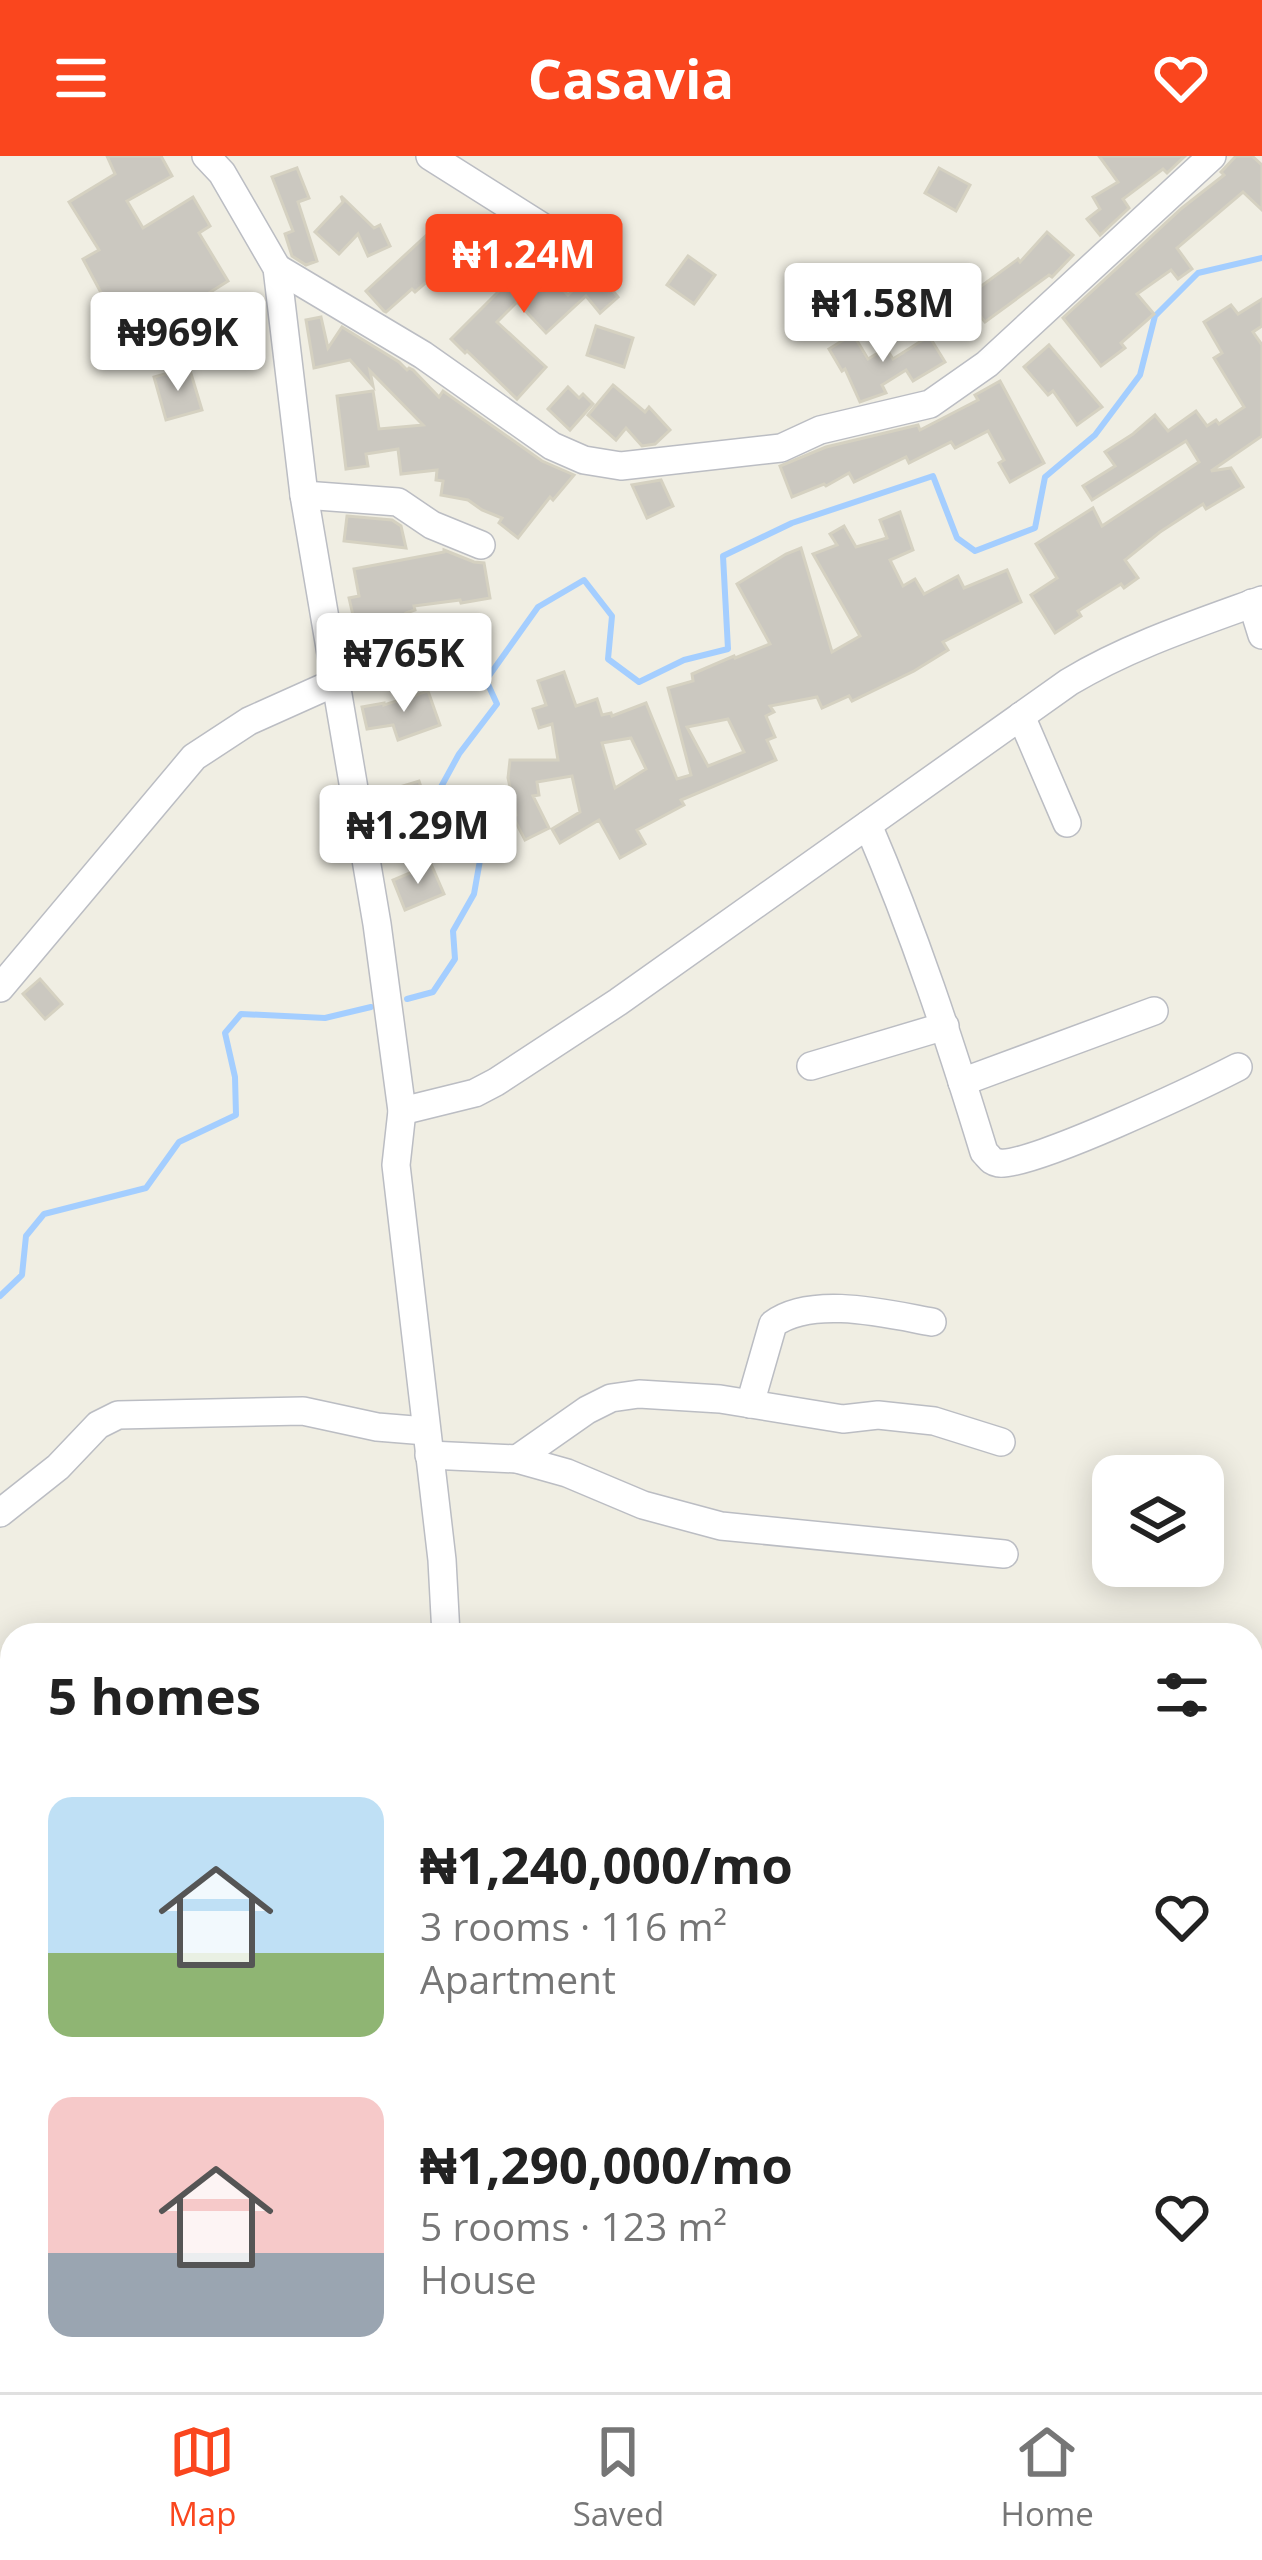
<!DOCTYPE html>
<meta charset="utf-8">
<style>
:root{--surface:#fff;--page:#f2f2f2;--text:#222;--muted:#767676;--line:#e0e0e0;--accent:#fa461e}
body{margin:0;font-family:"Open Sans",sans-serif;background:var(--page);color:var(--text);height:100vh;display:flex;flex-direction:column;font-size:45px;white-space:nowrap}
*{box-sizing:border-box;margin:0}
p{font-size:39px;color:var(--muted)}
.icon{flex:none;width:66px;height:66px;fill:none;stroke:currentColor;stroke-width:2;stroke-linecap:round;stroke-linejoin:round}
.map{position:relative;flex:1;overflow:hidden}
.drawer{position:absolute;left:0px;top:1467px;width:1263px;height:771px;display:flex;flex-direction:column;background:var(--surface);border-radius:36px 36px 0 0;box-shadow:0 6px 30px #0003}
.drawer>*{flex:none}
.controls{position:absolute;left:1092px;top:1299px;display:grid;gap:24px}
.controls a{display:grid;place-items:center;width:132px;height:132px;border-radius:24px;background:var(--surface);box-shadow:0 6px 30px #0003;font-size:60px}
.price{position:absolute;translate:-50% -102px;padding:0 27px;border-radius:12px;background:#fff;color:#222;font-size:39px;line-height:78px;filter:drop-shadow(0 3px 6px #0008)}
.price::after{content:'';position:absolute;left:50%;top:72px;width:36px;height:27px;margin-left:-18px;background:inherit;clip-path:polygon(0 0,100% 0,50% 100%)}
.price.selected{background:var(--accent);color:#fff}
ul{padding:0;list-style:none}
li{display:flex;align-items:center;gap:36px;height:300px;padding:0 48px}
li span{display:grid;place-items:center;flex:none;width:336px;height:240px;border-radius:24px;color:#555}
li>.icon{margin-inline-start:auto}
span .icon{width:144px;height:144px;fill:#fffc;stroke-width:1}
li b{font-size:51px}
h2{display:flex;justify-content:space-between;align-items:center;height:144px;padding:0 48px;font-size:51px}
header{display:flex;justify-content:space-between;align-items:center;height:156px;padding:0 48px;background:var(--accent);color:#fff;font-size:54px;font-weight:700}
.tabs{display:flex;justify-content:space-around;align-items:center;height:168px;border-top:3px solid var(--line);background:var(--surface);font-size:33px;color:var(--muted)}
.tabs a{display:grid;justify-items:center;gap:6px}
.tabs .selected{color:var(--accent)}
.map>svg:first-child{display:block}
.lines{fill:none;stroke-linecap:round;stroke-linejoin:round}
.stream{stroke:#a4ceff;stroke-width:6}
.building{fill:#cbc8c0;stroke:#d5d1c1;stroke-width:3;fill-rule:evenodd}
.minor-casing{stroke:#bbbdc3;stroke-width:30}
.minor{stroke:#fff;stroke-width:27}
</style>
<header><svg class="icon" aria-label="menu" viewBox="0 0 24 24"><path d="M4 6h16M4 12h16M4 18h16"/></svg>Casavia<svg class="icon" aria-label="heart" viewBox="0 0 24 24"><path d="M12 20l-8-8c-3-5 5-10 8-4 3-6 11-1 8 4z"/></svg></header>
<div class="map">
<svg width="1262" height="2236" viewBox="0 0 1262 2236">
<rect width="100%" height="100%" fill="#f0eee3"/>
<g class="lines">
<g class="stream">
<path d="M407,843L433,836L455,803L453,775L474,738L482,693L466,654L441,631L459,598L497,548L486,524L538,451L584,424L612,460L608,503L639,526L684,504L728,493L723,400L792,367L933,320L957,382L975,395L1035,372L1045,321L1095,279L1140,219L1155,160L1198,117L1262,102"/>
<path d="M0,1140L22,1119L26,1080L44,1058L146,1032L179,986L236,959L235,921L225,877L241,858L325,862L371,851"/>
</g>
</g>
<g class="building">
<path d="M107,0H161L172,20L127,45L143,72L193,41L210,70L199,77L228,125L209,137L227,193L202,201L183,145L135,171L133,167L120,172L83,103L99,94L69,46L115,18Z"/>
<path d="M1099,0H1185L1167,17L1163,13L1123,43L1129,52L1100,79L1087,63L1100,53L1093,41L1118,26Z"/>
<path d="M1236,0H1252L1262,9V54L1243,36L1177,92L1192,113L1178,123L1171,114L1137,138L1154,158L1121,187L1125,192L1101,210L1063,162L1182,52L1224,19L1221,16Z"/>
<path d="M297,12L309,42L298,46L317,105L306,109L292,100L285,78L293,75L272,21Z"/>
<path d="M939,12L970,29L956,55L925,37Z"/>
<path d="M341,40L374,72L380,69L390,90L368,100L358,78L339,98L315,76L343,46Z"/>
<path d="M443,64L459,78L431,109L437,117L415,136L412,133L386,156L384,155L366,135Z"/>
<path d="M1047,76L1073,99L1052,121L1049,119L985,166L965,142L1018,103L1020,106Z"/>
<path d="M525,82L546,95L536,104L568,139L591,115L602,125L604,124L618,141L600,157L586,140L546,177L517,146L497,166L546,211L517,243L467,195L465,197L451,183L498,136L489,129L508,105L505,101Z"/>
<path d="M688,100L715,119L694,148L667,129Z"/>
<path d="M934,116L953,140L951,142L954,147L934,163L912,134Z"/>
<path d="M1262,143V170L1253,176L1262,189V280L1211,315L1231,312L1243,331L1206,353L1203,348L1160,376L1125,404L1138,422L1124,432L1121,428L1078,455L1081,460L1055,477L1031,439L1057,422L1036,388L1093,352L1102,370L1199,306L1186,285L1092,344L1083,330L1115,310L1105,296L1133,278L1155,259L1168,275L1196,255L1207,270L1216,264L1219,268L1244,251L1214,202L1222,197L1204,166L1231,149L1238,158Z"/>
<path d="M321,161L328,192L342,171L399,206L407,214L409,212L413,214L439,241L443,235L542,305L574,319L553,344L550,341L518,382L499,367L502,362L482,354L468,344L441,339L443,325L436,324L437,314L401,318L398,293L366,298L368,310L346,313L337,240L373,235L379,273L423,269L370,215L373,230L350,204L314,212L306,164Z"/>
<path d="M596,170L633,182L624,211L587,199Z"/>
<path d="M853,178L868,203L886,192L893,203L929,180L945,206L913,225L906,214L882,229L886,237L860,246L845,213L842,215L829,193Z"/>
<path d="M1049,189L1102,251L1077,269L1053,235L1048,239L1024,211Z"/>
<path d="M189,211L202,254L166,264L154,221Z"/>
<path d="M1000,225L1044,307L1010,326L999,307L1004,304L988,275L955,292L951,286L909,307L906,301L854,326L849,317L826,330L824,328L792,341L780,310L826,291L918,269L920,274L978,244L975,239Z"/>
<path d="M613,229L645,256L649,251L670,274L655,288L642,290L626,272L616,284L588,259Z"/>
<path d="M568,231L579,242L583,238L593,248L570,274L548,253Z"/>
<path d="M661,324L673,350L647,362L632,329Z"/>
<path d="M900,356L913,394L890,404L903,430L915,423L924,438L958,420L964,432L1007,414L1021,446L943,486L948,494L914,515L852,545L849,540L822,552L817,541L770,550L774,556L766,560L775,581L767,584L776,604L681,644L684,649L637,674L645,688L620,702L599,664L560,687L552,673L580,656L572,620L537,626L539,639L533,640L549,672L525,684L513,661L516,659L508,622L510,604H558L552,568L539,572L533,553L546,549L538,525L564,516L576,550L597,543L602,559L611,557L612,560L646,547L677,623L691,619L668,532L693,525L692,518L734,500L735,502L770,488L737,428L786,398L801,392L832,496L860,480L813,398L837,389L830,378L844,370L856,391L887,382L880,364ZM728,563L744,596L708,610L687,571ZM631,582L646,613L615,632L602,587Z"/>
<path d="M347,360L392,364L401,370L406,392L344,385Z"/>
<path d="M444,394L474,406L484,407L490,442L461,447L460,444L414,450L415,454L406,457L418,491L383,502L370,465L355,468L349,442L359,440L354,413L444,396Z"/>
<path d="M428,535L440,569L398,584L393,569L367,573L362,551L384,547V549Z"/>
<path d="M419,625L428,653L379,666L373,639Z"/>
<path d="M431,708L444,738L405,754L393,724Z"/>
<path d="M40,823L62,848L45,863L23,838Z"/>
</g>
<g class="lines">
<g class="minor-casing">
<g id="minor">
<path d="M206,0L222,17L277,112L304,339L377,768L402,955L396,1009L442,1404L446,1479"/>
<path d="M430,0L582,96"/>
<path d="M277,112L423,199L552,290L584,304L621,310L781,292L820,274L930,248L987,208L1212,0"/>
<path d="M304,339L398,346L432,369L481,389"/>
<path d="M1252,447L1262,479"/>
<path d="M1021,560L1067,667"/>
<path d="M868,669C914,776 950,885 984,996C990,1002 990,1005 999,1007C1029,1012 1203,929 1238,911"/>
<path d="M0,832L194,601L249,565L336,526"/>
<path d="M811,910L945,870"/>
<path d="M962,926L1154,855"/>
<path d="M402,955L475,937L496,926L618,846L1069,526C1129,490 1196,468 1262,444"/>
<path d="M750,1248L773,1168C812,1139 888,1158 932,1166"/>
<path d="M429,1299L517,1303L567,1317L643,1349L721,1370L1004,1398"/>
<path d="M517,1303L587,1254L611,1242L639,1238L720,1243L843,1263L878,1259L934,1265L1001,1286"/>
<path d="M0,1357L58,1311L98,1269L118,1259L303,1255L377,1271L426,1275"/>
<path d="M0,1545L12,1541"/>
<path d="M1251,1581L1262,1567"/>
<path d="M0,1724L12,1725"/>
<path d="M1251,1773L1262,1785"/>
<path d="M0,1926L12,1928"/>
<path d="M1251,1941L1262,1927"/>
<path d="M1251,1992L1262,1998"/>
<path d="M594,2226L608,2236"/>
<path d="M1111,2226L1115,2236"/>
<path d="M511,2236V2226"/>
<path d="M906,2236L912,2226"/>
</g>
</g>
<use href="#minor" class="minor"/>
</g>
</svg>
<div class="controls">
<a><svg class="icon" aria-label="layers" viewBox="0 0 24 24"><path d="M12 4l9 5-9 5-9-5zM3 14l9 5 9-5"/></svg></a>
</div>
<b class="price selected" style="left:524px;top:160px">₦1.24M</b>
<b class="price" style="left:883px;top:209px">₦1.58M</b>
<b class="price" style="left:178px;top:238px">₦969K</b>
<b class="price" style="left:404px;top:559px">₦765K</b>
<b class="price" style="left:418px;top:731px">₦1.29M</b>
<section class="drawer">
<h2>5 homes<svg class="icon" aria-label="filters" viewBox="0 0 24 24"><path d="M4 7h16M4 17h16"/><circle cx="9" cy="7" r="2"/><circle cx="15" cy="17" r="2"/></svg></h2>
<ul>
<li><span style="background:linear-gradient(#bfe0f5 65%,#8fb573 0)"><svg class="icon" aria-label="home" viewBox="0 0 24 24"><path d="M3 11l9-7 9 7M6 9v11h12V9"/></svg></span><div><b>₦1,240,000/mo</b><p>3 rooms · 116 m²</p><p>Apartment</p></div><svg class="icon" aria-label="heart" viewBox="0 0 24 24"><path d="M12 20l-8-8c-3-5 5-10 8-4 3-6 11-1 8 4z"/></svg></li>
<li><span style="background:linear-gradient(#f6c9c9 65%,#9aa5b1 0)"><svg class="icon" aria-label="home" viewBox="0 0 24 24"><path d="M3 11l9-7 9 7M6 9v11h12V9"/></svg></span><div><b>₦1,290,000/mo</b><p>5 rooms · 123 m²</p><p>House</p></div><svg class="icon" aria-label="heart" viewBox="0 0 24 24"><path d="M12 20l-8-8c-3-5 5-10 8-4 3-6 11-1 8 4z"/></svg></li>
</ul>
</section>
</div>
<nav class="tabs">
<a class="selected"><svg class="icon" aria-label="map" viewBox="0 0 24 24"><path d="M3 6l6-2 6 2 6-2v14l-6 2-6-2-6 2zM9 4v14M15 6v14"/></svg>Map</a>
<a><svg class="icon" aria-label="saved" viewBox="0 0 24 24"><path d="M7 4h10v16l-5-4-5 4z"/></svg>Saved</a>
<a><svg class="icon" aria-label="home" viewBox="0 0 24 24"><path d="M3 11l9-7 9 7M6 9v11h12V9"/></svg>Home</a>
</nav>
